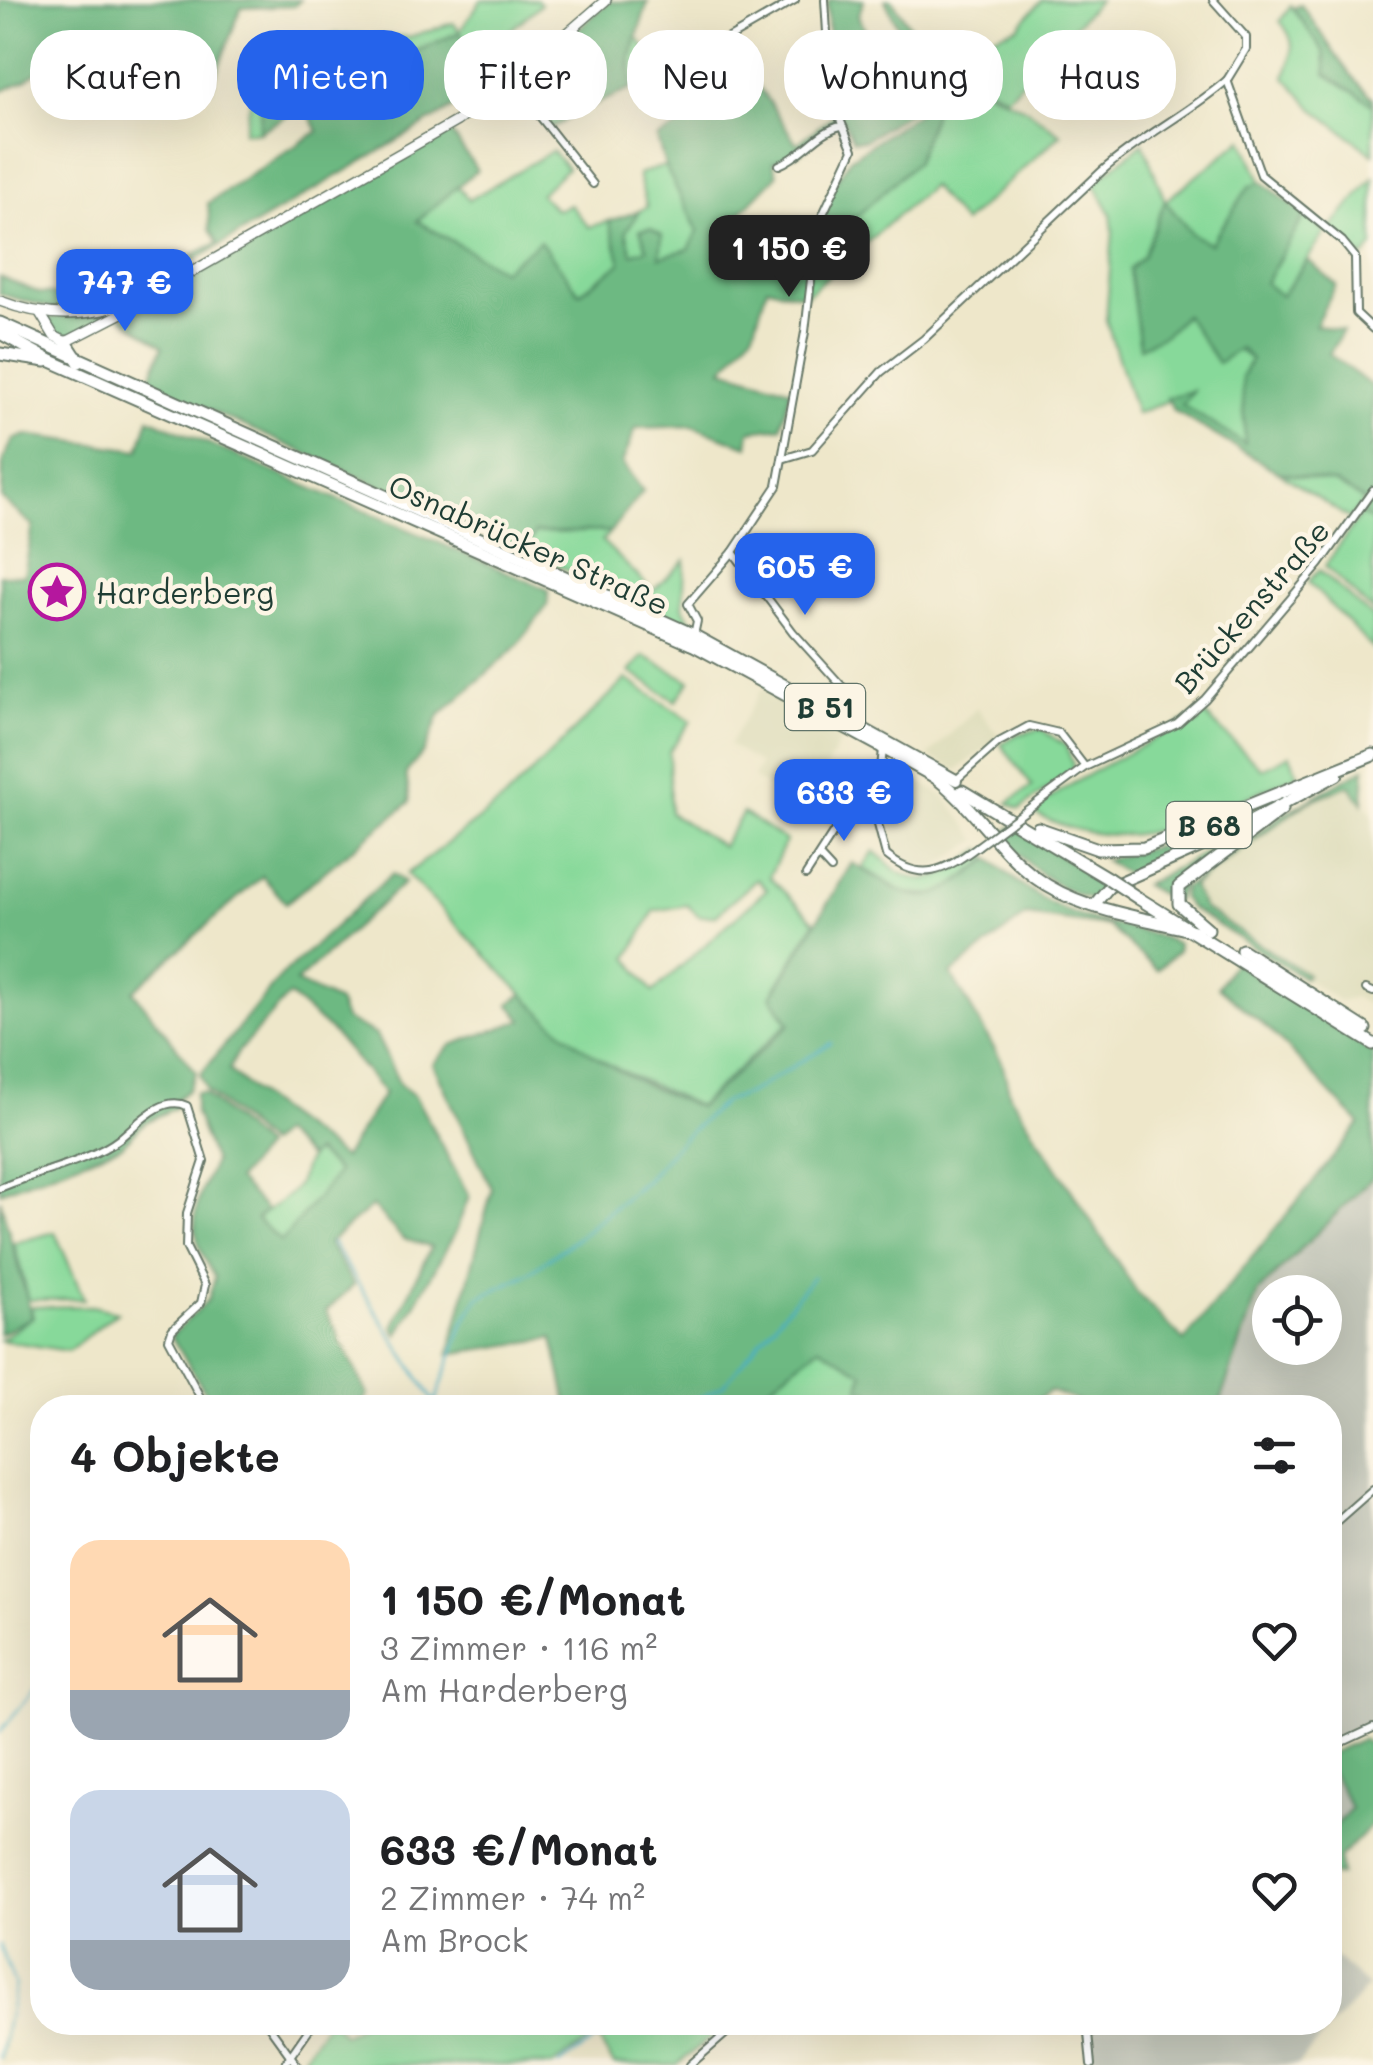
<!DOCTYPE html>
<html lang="de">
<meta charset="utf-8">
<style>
:root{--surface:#fff;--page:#f2f2f2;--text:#202124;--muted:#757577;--accent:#2563eb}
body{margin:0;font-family:Mali,sans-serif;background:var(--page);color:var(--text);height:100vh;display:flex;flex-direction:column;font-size:38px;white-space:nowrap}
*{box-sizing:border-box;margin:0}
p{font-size:32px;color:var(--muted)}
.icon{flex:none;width:55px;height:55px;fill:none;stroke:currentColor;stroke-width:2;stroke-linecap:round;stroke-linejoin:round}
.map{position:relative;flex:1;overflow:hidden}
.sheet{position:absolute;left:30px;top:1395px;width:1312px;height:640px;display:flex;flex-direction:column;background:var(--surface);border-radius:40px;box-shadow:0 10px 40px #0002}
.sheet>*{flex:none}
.hud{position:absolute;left:30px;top:30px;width:1315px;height:90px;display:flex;gap:20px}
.fabs{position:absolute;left:1252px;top:1275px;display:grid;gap:20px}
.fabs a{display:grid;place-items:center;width:90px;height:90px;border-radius:50%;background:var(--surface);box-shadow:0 10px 40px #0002;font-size:50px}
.price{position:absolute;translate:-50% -85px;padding:0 22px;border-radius:20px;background:var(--accent);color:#fff;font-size:32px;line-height:65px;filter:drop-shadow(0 2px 5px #0008)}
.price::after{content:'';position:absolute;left:50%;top:60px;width:30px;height:22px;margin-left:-15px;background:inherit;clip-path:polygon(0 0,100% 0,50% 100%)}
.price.on{background:#222;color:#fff}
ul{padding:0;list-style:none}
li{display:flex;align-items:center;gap:30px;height:250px;padding:0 40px}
li span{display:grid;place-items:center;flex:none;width:280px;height:200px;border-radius:30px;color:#555}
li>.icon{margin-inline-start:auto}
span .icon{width:120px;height:120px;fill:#fffc;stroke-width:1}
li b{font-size:42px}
h2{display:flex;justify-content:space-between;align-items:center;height:120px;padding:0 40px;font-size:42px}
.pill{padding:0 35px;border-radius:40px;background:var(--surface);box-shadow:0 10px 40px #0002;font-size:35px;line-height:90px}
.pill.on{background:var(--accent);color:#fff}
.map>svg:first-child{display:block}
.built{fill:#deddbb}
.industrial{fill:#c3c6b9;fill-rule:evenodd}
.green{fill:#87d99a;stroke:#538b67;stroke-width:2.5;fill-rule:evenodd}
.forest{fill:#6db982;stroke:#467b5b;stroke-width:2.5;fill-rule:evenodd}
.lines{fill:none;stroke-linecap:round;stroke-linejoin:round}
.stream{stroke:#46afc5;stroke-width:2.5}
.minor-casing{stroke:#677868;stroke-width:10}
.tertiary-casing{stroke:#677868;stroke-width:12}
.primary-casing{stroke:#677868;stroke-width:14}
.trunk-casing{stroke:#677868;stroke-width:15}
.minor{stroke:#fff;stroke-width:6}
.tertiary{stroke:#fff;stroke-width:9}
.primary{stroke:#fff;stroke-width:10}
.trunk{stroke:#fff;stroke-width:11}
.minor-bridge-casing{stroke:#677868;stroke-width:10;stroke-linecap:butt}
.trunk-bridge-casing{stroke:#677868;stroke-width:15;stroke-linecap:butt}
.minor-bridge{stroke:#fff;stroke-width:6}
.trunk-bridge{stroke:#fff;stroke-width:11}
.labels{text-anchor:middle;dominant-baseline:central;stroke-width:9;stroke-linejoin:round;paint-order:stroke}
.shield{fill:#fcf5e5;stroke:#617469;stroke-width:2.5}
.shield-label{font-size:28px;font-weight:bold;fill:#1f3d34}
.street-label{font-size:30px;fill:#1f3d34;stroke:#fcf5e5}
.poi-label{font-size:30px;fill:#1f3d34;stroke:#fcf5e5;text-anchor:start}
</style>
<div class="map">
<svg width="1373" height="2065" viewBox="0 0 1373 2065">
<rect width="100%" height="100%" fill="#fcf5e5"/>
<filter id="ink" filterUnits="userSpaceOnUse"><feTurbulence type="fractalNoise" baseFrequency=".01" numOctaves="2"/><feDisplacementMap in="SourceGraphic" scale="20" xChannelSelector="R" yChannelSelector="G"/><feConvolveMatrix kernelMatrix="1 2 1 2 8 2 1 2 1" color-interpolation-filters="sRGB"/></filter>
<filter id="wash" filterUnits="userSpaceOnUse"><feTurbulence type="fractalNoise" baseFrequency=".0048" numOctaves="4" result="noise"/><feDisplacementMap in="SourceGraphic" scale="40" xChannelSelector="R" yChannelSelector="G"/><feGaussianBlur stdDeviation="2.25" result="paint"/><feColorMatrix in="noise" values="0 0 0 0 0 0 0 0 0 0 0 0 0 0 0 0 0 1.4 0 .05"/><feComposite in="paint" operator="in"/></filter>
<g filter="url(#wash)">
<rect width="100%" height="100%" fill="#eee7ca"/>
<g class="built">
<path d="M762,689L844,734L805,809L753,778L760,764L729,745Z"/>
<path d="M977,708L1000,737L957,770L928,756Z"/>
<path d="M890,766L944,796L978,840L934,868L904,863L882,836L884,768Z"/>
<path d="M1349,785L1373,815V1008L1354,997L1341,1002L1305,978L1306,974L1258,939L1204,909L1191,886L1307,802Z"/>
</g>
<g class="industrial">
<path d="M1373,1179V1739L1363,1726L1330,1742V1408H1219L1260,1292ZM1270,1292H1325V1348H1270Z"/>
<path d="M1330,1770L1351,1808L1330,1833Z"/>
<path d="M1330,1953L1368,1986L1297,2065H1093L1090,2023L1330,2022Z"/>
</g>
<g class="green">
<path d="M481,0H537L541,4L484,53L500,79L495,83L459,32L419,50L346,103L329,90L265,80L259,132H244L261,50L335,34L409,37L453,23L460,31Z"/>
<path d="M1042,0H1099L1007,97L963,76L991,37L1018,27Z"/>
<path d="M1291,6L1324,52L1326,74L1373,104V154L1314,109L1285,77C1294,53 1297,41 1280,21Z"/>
<path d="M637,37L664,72L632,89L630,58Z"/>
<path d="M964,80L1025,108L1061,134L963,223L931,186L805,296L810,258L916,162L939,98Z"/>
<path d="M1243,139L1261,181L1249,187L1211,244L1192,234L1165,202L1143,256L1166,334L1185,315L1251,359L1242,377L1246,445L1182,405L1191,391L1136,414L1106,320L1113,231L1111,214L1094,183L1143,143L1165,201Z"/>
<path d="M552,151L567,168L540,194L556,210L570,205L589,227L609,221L621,263L579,293L502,270L416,220L458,186L469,200Z"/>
<path d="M665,166L698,232L689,249L660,257L648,249L631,254L626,231L639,211L647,207L638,174Z"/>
<path d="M1373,178V247L1363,258L1330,229Z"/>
<path d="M1305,215L1326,232L1281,297L1265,283Z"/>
<path d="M1278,472L1335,483L1364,500L1350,519Z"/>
<path d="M1361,514L1373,522V612L1325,566Z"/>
<path d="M611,531L602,541L653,591L685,560L683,607L694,627L525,551L535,533Z"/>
<path d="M1319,570L1373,618V649L1308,582Z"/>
<path d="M644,656L690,681L676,701L630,672Z"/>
<path d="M626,679L691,721L669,752L670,813L722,846L743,813L786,841L769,877L815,922L771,996L788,1023L698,1106L598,1060L550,1022L407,874L504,800ZM757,879L767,889L653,992L628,958L654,911L687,905L699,916H715Z"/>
<path d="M1201,711L1262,769L1290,755L1298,775C1202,814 1133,866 1032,812C1087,768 1143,750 1201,711Z"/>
<path d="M1041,729L1066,746L1073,764L1071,772L1020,809L1008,803L1032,786L1001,744L1018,734Z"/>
<path d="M982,849L989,858L940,895L905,893L863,868L874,851C882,856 889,866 899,872C930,891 957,868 982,849Z"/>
<path d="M315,1152L338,1172L282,1242L257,1219C270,1207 283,1202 295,1188C304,1176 303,1161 315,1152Z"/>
<path d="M55,1232L84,1299L29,1300L14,1243Z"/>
<path d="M92,1306L117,1312L68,1351L0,1340L33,1317L31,1307Z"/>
<path d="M819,1347L863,1373L859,1388L879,1397L873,1408L759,1407L755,1397Z"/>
<path d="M362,2023V2022L616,2023L553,2065H314L304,2055L326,2023H333L344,2035Z"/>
<path d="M629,2023V2022L728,2023L677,2065H614L599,2041Z"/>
</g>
<g class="forest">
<path d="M0,0H300L295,6L241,8L210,90L165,85L54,59L25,81L0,92Z"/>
<path d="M831,0H864L858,16L875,48L902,35L885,0H892L944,76L933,85V96L865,140H853L832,98L827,3Z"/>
<path d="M609,2H648L630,58L632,89L583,109L551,129L518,86L520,79Z"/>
<path d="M1301,5C1326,37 1342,71 1373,98V104L1326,74L1324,52L1293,8Z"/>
<path d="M460,32L495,83L158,282L120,300L91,308L55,309L0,294V277L40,293L100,298L218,243L210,229L208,203L318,131L304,106L259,132L264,80L305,69L346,103L419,50Z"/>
<path d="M759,87L797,144L835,114L837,121L799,154L773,162L777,175L723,231L764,262L810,258L832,187L850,159L939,98L916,162L811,258L805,296L767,287L754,331L723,369L791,389L781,427L750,431L748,446L692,426L636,428L622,463L643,491L611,531L535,533L525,551L148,383L163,346L121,317L450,131L477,170L417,221L502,270L540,241L580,293L621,263L609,221L639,211L626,231L632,254L647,249L640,230L650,228L662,235L660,257L689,249L698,231L665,166L657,138Z"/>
<path d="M1261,181L1305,215L1265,283L1281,296L1308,260L1336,285L1315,325L1343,331L1329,354L1373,387V522L1361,514L1368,503L1335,483L1278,472L1173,410L1167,397L1193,391L1182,405L1245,444L1242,377L1251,359L1240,348L1218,363L1185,315L1166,334L1140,347L1129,270L1143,256L1165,201L1192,234L1210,244L1249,187Z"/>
<path d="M122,310L67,338L56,335L48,318Z"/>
<path d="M149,418L549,590L547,606L517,646L439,716L425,750L406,773L410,802L286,903L262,876L133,991L196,1072L188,1090L175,1101L176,1107L144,1123L121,1146L0,1192V575H24L33,526L2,499L3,461L13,440L26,435L139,450Z"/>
<path d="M1365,768L1363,803L1349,785L1307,802L1192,886L1204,909L1307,974L1304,978L1190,908L1182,898L1184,888L1282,815Z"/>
<path d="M1270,802L1272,806L1130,876L1104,860L1180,840Z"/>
<path d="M1013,826L1105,883L1092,900C1053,888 1027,865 1001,835Z"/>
<path d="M1249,830L1185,876L1175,902L1144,885Z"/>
<path d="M990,859C1021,887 1055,911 1097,921C1126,928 1150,931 1178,944L1177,952L1157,970L1108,926L1026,915L951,974L1002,1062L1010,1095L1136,1291L1184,1341L1360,1124L1271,1031L1218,987L1234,962L1373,1053V1177L1258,1292L1218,1407H1148L1145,1402L1093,1407L1050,1391L1026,1407H902L859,1388L863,1373L819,1347L756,1397L759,1407H568L553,1338L449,1354L492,1189L433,1064L451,1045L523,1020L509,1004L523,994C573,1048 629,1082 699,1107L790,1024L772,996L852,863C924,906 922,910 990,859Z"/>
<path d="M392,874L405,882L296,982L338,1002L345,1019L376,1035L400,1085L415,1096L469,1196L456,1231L398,1335L393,1327L431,1247L403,1239L372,1206L328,1243L354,1285L326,1311L368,1395L359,1407H214L171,1336L208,1300L215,1277C186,1232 191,1210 214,1162L195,1113V1093H204L264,1147L237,1180L266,1210L257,1219L281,1242L338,1172L316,1152L308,1158L281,1133L268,1144L207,1091L200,1075L280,977ZM289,995L334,1034L384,1093L343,1158C305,1128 263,1103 229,1070L238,1052Z"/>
<path d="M0,1199L32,1317L0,1334Z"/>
<path d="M1362,1739L1373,1747V1824L1339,1858L1341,1875H1330V1833L1351,1808L1330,1770V1753Z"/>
</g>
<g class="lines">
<g class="stream">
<path d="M332,1243L435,1403L433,1408"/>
<path d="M435,1403L464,1321L479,1297L524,1276L575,1240L646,1180L683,1138L725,1101L750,1093L831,1043"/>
<path d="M678,1408L723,1386L813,1277"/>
<path d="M0,1732L42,1680"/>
<path d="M0,1945L15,1985L0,2058"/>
<path d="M559,2065L623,2022"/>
</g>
</g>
</g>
<g filter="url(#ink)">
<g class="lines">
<g class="minor-casing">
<g id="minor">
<path d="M1213,0L1246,37V49L1227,80L1261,175L1342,241L1355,257L1356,313L1373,329"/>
<path d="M512,81L593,184"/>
<path d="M644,87L795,0"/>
<path d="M779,165C803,156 818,131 841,126"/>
<path d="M782,459L812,450L881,372L924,339L1102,171C1141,136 1188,114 1227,80"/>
<path d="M733,552L793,632L858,704"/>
<path d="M694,635L697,621L688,604L733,552L777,486L805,332L817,227L853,150L831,98L825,0"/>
<path d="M883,749L876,817L886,855C921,884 945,871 978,846"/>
<path d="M956,780L999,742L1029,726L1059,733L1085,767"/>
<path d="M1035,804L1085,767L1177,724L1205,699L1320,564L1373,490"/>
<path d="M819,856L831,869"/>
<path d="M806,875L860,791L877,793"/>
<path d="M1366,989L1373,992"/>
<path d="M0,1188C34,1173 91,1161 119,1139C137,1125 162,1094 187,1106L204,1161L187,1213L186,1247L205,1285L201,1303L172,1330L169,1339L206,1408"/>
<path d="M1330,1527L1373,1489"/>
<path d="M1330,1748L1373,1728"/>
<path d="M266,2022L297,2065"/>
<path d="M1087,2022L1091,2065"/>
<path d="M284,2065L314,2022"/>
<path d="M690,2065L739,2022"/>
</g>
</g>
<g class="tertiary-casing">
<g id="tertiary">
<path d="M0,301C54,322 103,316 155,293L457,121L512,81L606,0"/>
<path d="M40,313L54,336L66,342L138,305"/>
</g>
</g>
<g class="primary-casing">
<g id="primary">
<path d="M694,635L956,780"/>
<path d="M691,644L883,748"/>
<path d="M1094,905L1109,887L1214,841L1337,775"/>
</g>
</g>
<g class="trunk-casing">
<g id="trunk">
<path d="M0,323L694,635"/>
<path d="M0,333L51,361L691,644"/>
<path d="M66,342L79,362"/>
<path d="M0,354L46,361"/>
<path d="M883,748L937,778"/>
<path d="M931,774C972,803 996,848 1036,878C1080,911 1144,917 1197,932"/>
<path d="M962,791L1109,879"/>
<path d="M1038,828L1098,849L1144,848L1373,755"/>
<path d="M1138,898L1373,1044"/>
<path d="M1208,929L1179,904V887L1282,809"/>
<path d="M1242,950L1365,1029"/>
</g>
</g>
<use href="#minor" class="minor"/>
<use href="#tertiary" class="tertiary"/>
<use href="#primary" class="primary"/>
<use href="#trunk" class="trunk"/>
<g class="minor-bridge-casing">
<path id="minor-bridge" d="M978,846L1035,804"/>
</g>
<g class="trunk-bridge-casing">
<path id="trunk-bridge" d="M1109,879L1138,898"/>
</g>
<use href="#minor-bridge" class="minor-bridge"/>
<use href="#trunk-bridge" class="trunk-bridge"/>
</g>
</g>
<defs>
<g id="sight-ring" transform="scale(2.875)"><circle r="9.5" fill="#fcf5e5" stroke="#b5179e" stroke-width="1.5"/><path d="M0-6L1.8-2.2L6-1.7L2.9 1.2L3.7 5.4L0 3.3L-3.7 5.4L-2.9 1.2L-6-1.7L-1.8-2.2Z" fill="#b5179e"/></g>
</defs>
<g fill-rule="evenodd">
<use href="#sight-ring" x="57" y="592"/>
</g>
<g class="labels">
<g class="shield">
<rect x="785" y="684" width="80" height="46" rx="8"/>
<rect x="1166.5" y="802" width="85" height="46" rx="8"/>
</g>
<g class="shield-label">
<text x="825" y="707">B 51</text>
<text x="1209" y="825">B 68</text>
</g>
<g class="street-label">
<text transform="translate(529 544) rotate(24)">Osnabrücker Straße</text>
<text transform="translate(1251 606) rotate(-49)">Brückenstraße</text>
</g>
<g class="poi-label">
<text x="96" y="592">Harderberg</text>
</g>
</g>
</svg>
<div class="fabs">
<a><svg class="icon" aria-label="locate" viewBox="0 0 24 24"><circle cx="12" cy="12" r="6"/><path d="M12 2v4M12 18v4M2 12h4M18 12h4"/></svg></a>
</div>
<b class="price on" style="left:789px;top:300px">1 150 €</b>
<b class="price" style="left:125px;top:334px">747 €</b>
<b class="price" style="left:805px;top:618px">605 €</b>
<b class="price" style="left:844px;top:844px">633 €</b>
<div class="hud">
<a class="pill">Kaufen</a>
<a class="pill on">Mieten</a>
<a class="pill">Filter</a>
<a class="pill">Neu</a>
<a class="pill">Wohnung</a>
<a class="pill">Haus</a>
</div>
<section class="sheet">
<h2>4 Objekte<svg class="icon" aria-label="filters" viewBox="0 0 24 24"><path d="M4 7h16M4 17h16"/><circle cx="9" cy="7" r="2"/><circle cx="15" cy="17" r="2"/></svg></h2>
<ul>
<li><span style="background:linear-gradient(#ffd9b3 75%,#9aa5b1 0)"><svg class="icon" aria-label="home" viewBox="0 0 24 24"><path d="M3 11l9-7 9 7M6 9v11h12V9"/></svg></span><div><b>1 150 €/Monat</b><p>3 Zimmer · 116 m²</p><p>Am Harderberg</p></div><svg class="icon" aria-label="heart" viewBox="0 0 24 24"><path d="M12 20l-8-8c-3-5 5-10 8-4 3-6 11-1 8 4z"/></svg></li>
<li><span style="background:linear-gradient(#c9d6e8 75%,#9aa5b1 0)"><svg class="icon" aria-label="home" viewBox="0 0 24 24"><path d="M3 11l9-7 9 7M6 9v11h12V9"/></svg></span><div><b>633 €/Monat</b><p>2 Zimmer · 74 m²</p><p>Am Brock</p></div><svg class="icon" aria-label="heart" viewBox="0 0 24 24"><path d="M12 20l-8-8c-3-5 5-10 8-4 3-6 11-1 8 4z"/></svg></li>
</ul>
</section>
</div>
